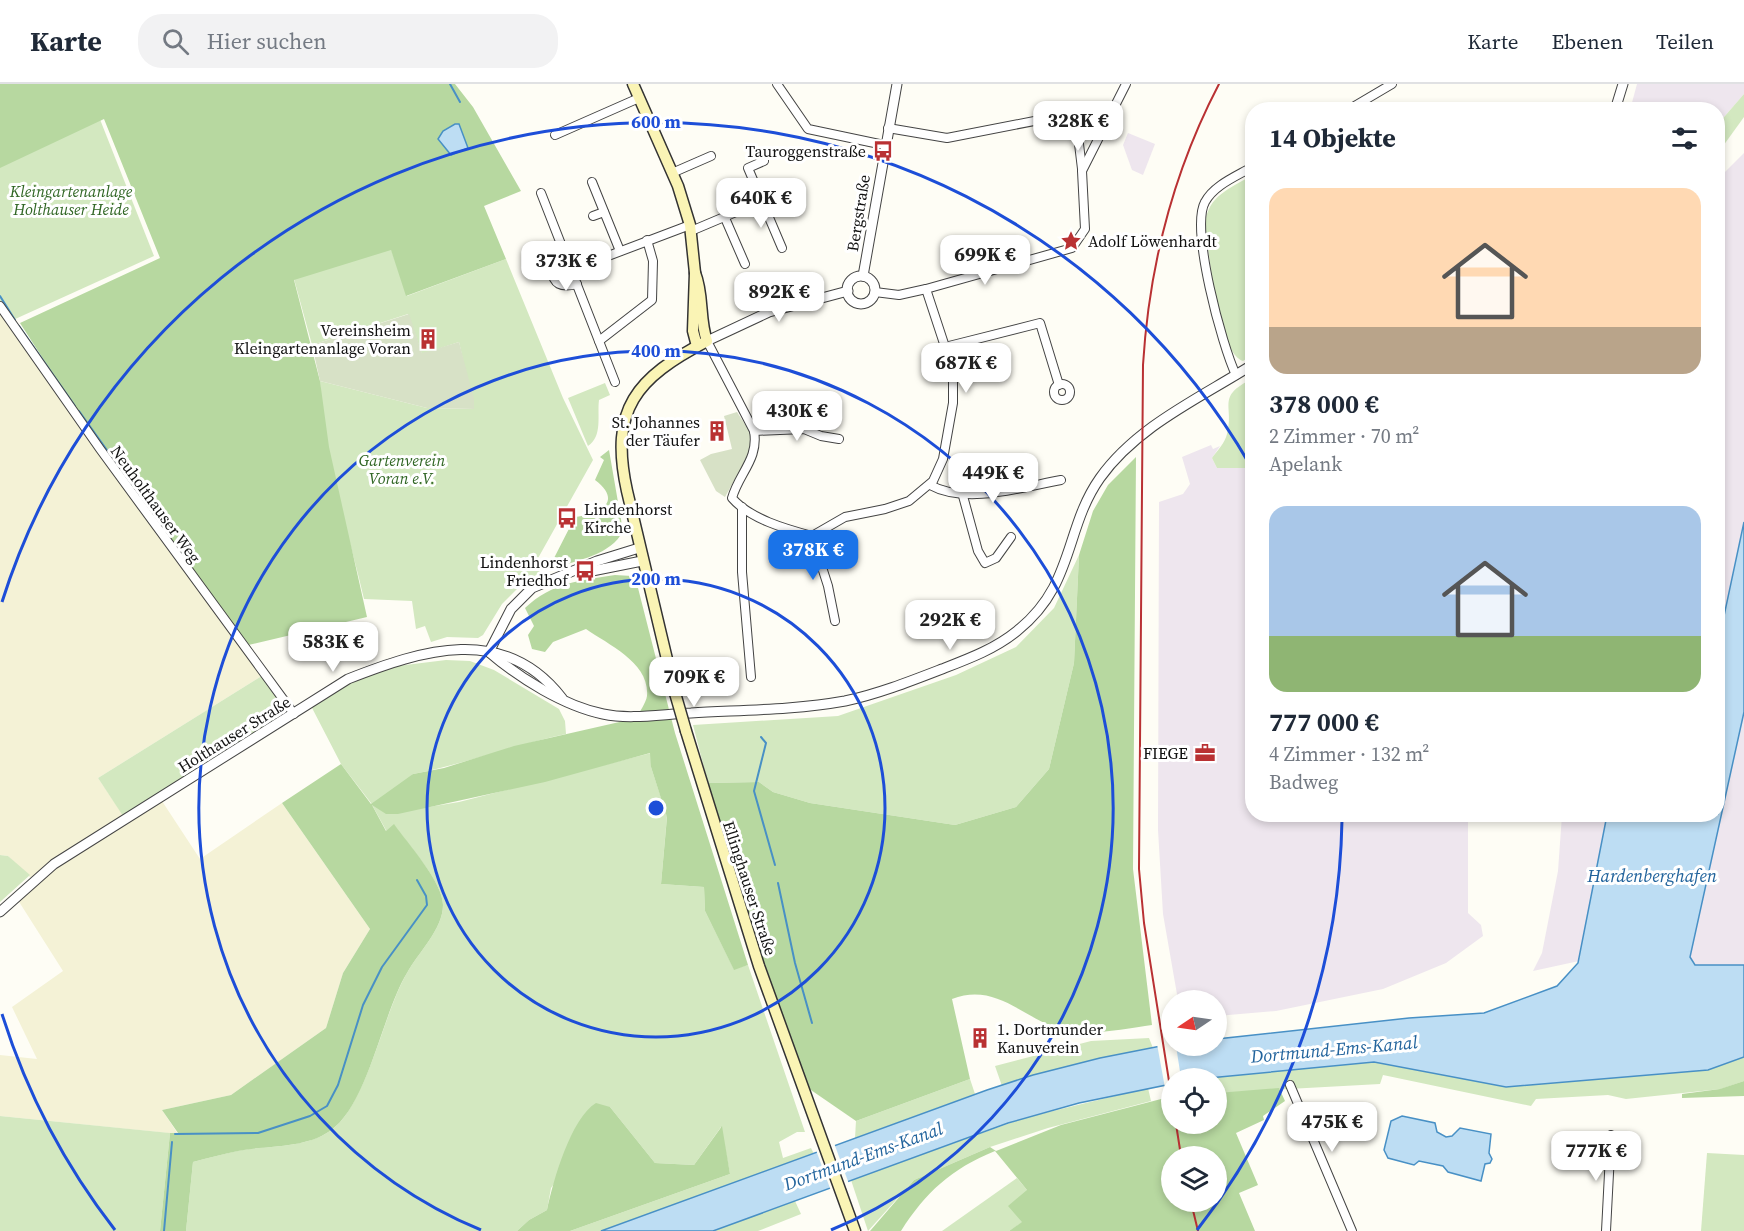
<!DOCTYPE html>
<html lang="de">
<meta charset="utf-8">
<style>
:root{--surface:#fff;--page:#f2f2f3;--text:#1f2937;--muted:#747a83;--line:#e0e1e3;--accent:#1a73e8}
body{margin:0;font-family:"Source Serif 4",serif;background:var(--page);color:var(--text);height:100vh;display:flex;flex-direction:column;font-size:22px;white-space:nowrap}
*{box-sizing:border-box;margin:0}
p{font-size:20px;color:var(--muted)}
.icon{flex:none;width:33px;height:33px;fill:none;stroke:currentColor;stroke-width:2;stroke-linecap:round;stroke-linejoin:round}
.map{position:relative;flex:1;overflow:hidden}
.panel{position:absolute;left:1245px;top:18px;width:480px;height:720px;display:flex;flex-direction:column;background:var(--surface);border-radius:24px;box-shadow:0 3px 9px #0003}
.panel>*{flex:none}
.needle{width:39px;rotate:257deg}
.fabs{position:absolute;left:1161px;top:906px;display:grid;gap:12px}
.fabs a{display:grid;place-items:center;width:66px;height:66px;border-radius:50%;background:var(--surface);box-shadow:0 3px 9px #0003;font-size:30px}
.price{position:absolute;translate:-50% -51px;padding:0 14px;border-radius:12px;background:#fff;color:#222;font-size:20px;line-height:39px;filter:drop-shadow(0 2px 3px #0008)}
.price::after{content:'';position:absolute;left:50%;top:36px;width:18px;height:14px;margin-left:-9px;background:inherit;clip-path:polygon(0 0,100% 0,50% 100%)}
.price.on{background:var(--accent);color:#fff}
ul{padding:0;list-style:none}
li{display:grid;align-content:center;gap:12px;height:318px;padding:0 24px}
li span{display:grid;place-items:center;height:186px;border-radius:18px;color:#555}
li>.icon{margin-inline-start:auto}
span .icon{width:108px;height:108px;fill:#fffc;stroke-width:1}
li b{font-size:26px}
h2{display:flex;justify-content:space-between;align-items:center;height:72px;padding:0 24px;font-size:26px}
header{display:flex;align-items:center;gap:36px;box-sizing:border-box;height:84px;padding:0 30px;background:var(--surface);border-bottom:2px solid var(--line)}
header strong{font-size:28px}
nav{display:flex;gap:33px;margin-inline-start:auto;font-size:21px}
.search{width:420px;height:54px;background:var(--page);display:flex;align-items:center;gap:15px;box-sizing:border-box;padding:0 21px;border-radius:24px;color:var(--muted);font-size:22px}
.map>svg:first-child{display:block}
.industrial{fill:#eee6ee}
.farmland{fill:#f4f2d6}
.green{fill:#d3e8c0}
.forest{fill:#b7d8a0;fill-rule:evenodd}
.cemetery{fill:#d7e1c6}
.water{fill:#bdddf3;stroke:#4890c5;stroke-width:1.5}
.pier{fill:#fefdf5}
.lines{fill:none;stroke-linecap:round;stroke-linejoin:round}
.stream{stroke:#4890c5;stroke-width:2}
.minor-casing{stroke:#444;stroke-width:10}
.tertiary-casing{stroke:#444;stroke-width:11}
.secondary-casing{stroke:#333;stroke-width:13}
.minor{stroke:#fff;stroke-width:8}
.tertiary{stroke:#fff;stroke-width:9}
.secondary{stroke:#faf4b5;stroke-width:10}
.rail{stroke:#b93133;stroke-width:2}
.secondary-bridge-casing{stroke:#333;stroke-width:13;stroke-linecap:butt}
.secondary-bridge{stroke:#faf4b5;stroke-width:10}
.ring{fill:none;stroke:#1d4ed8;stroke-width:3}
.labels{text-anchor:middle;dominant-baseline:central;stroke-width:6;stroke-linejoin:round;paint-order:stroke}
.poi-label{font-size:16px;fill:#111;stroke:#fff;text-anchor:end}
.park-label{font-size:16px;font-style:italic;fill:#306624;stroke:#fff}
.street-label{font-size:16px;fill:#111;stroke:#fff}
.water-label{font-size:18px;font-style:italic;fill:#21639c;stroke:#fff}
.centre{fill:#1d4ed8;stroke:#fff;stroke-width:3}
.ring-label{font-size:18px;text-anchor:middle;font-weight:bold;fill:#1d4ed8;stroke:#fff;stroke-width:6;stroke-linejoin:round;paint-order:stroke}
</style>
<header>
<strong>Karte</strong>
<div class="search"><svg class="icon" aria-label="search" viewBox="0 0 24 24"><circle cx="10" cy="10" r="6"/><path d="M15 15l6 6"/></svg>Hier suchen</div>
<nav><a>Karte</a><a>Ebenen</a><a>Teilen</a></nav>
</header>
<div class="map">
<svg width="1744" height="1147" viewBox="0 0 1744 1147">
<rect width="100%" height="100%" fill="#fefdf5"/>
<g class="industrial">
<path d="M1637,0H1744V10L1718,40V26H1630Z"/>
<path d="M1128,49L1155,60L1143,91L1132,86L1123,61Z"/>
<path d="M1744,69V885L1579,877L1533,887L1542,869L1558,787L1562,731L1718,730V95Z"/>
<path d="M1211,361L1213,365L1220,362L1212,374L1217,384H1252V730L1468,731V829L1481,841L1483,852L1446,879L1383,905L1276,927L1217,932L1216,916H1178L1163,830L1158,746L1159,418L1183,410L1190,400L1182,373Z"/>
</g>
<path class="farmland" d="M0,226L265,590L98,694L125,734L160,714L200,775L282,719L370,845L343,889L326,944L231,1011L162,1026L178,1050L0,1032V971L37,975L12,923L63,887L16,813L34,797L8,772L0,771Z"/>
<g class="green">
<path d="M0,0H86L154,172L13,236L0,217Z"/>
<path d="M1744,10V33L1718,69V40Z"/>
<path d="M1252,91V271L1243,277C1217,268 1209,166 1205,140C1208,111 1230,105 1252,91Z"/>
<path d="M391,165L407,212L506,175L563,314L593,376L537,476L540,489L525,497L502,520L483,551L478,554L447,553L431,558L425,542L416,545L412,517L364,515C348,446 322,368 320,297L427,324L474,325L459,258L422,270L408,230L312,261L294,195Z"/>
<path d="M1252,295V384H1217L1212,374C1217,367 1225,359 1227,350C1235,322 1215,313 1252,295Z"/>
<path d="M605,299L610,311L599,316C597,331 603,352 588,362L568,314Z"/>
<path d="M1079,471L1074,579L1049,685L1016,723L955,741L810,719L773,708L759,698L708,699L693,641L838,632L956,591L1016,563L1054,524Z"/>
<path d="M446,576L470,577L494,586L559,625L565,637L566,650C515,661 465,680 413,690L386,730L459,718L651,669V683L667,732L661,800L704,803L705,827L734,885L748,881L805,1048H797L779,1058L783,1074L811,1064L814,1070L601,1147H570L730,1090L721,1043L694,1081L655,1079L610,1023L551,1104L547,1126L529,1136L517,1147H186L193,1078C208,1074 223,1070 237,1067C268,1061 304,1065 330,1047C367,1022 383,929 407,889C418,869 443,845 443,821C443,798 408,761 394,741L387,748L371,719L341,680L310,620L373,585Z"/>
<path d="M265,590L294,630L125,735L98,694Z"/>
<path d="M0,771L8,772L30,791L0,818Z"/>
<path d="M1149,954L1153,964L1069,982L1002,1002L995,982L1091,957Z"/>
<path d="M1744,973V997L1721,1005L1626,1015L1608,1011L1536,1015L1531,1022L1383,991L1380,1000L1217,1009L1216,994H1209L1374,978L1506,1003L1708,986Z"/>
<path d="M970,995L975,1010L855,1054L856,1037Z"/>
<path d="M1148,1004L1151,1017L1048,1044L990,1063L914,1096L868,1147L851,1096L1024,1034Z"/>
<path d="M0,1032L170,1049L160,1147H0Z"/>
<path d="M1707,1069L1744,1071V1147H1701Z"/>
<path d="M1017,1094L1027,1106L1023,1138L1009,1147H942Z"/>
<path d="M795,1117L801,1130L758,1147H713Z"/>
</g>
<g class="forest">
<path d="M0,0H455L473,23L521,107L484,122L506,175L406,212L391,166L294,196L320,297L329,363L367,533L244,562L85,340L20,239L160,174L104,35L0,84Z"/>
<path d="M609,366L623,447C611,471 578,476 554,484L552,478L575,433C599,430 624,418 595,396L604,376L600,373Z"/>
<path d="M1136,373L1133,785L1152,941C1129,944 1091,952 1068,947C1026,939 999,897 952,915L970,995L856,1037L808,1004L749,835L708,699L759,698L773,708L810,719L955,741L1016,723L1049,685L1074,579L1079,471L1093,427L1108,401Z"/>
<path d="M615,491L632,492L638,504L675,649L748,881L734,886L705,827L704,803L661,800L667,733L651,683L650,669L545,698L398,730H386L372,721L386,747L394,740C408,760 443,798 443,821C443,845 418,869 407,889C382,930 368,1021 330,1047C304,1065 268,1061 238,1067C223,1070 208,1074 193,1078L186,1147H160L170,1049H178L162,1026L231,1011L326,944L343,889L370,845L282,719L341,680L371,720L413,690L444,684L514,662L637,634C639,628 646,619 647,612C650,579 609,561 586,545L553,558L545,568L532,565L528,551L534,542L525,524C553,498 579,497 615,491Z"/>
<path d="M1744,997V1012L1682,1014V1010L1720,1005Z"/>
<path d="M1279,1004L1285,1017L1263,1032L1264,1036L1236,1049L1258,1101L1239,1109L1255,1147H1009L1022,1138L1008,1122L1027,1106L995,1067C951,1085 926,1108 901,1147H870L914,1096L990,1063L996,1067L1061,1041L1165,1014L1171,1013L1172,1040H1216L1217,1009ZM1172,1072H1216V1118H1172Z"/>
<path d="M596,1019L610,1023L655,1079L694,1081L722,1042L730,1090L570,1147H517L529,1136L547,1126C553,1097 571,1034 596,1019Z"/>
</g>
<g class="cemetery">
<path d="M409,230L422,269L459,258L474,315V325L427,324L320,297L312,261Z"/>
<path d="M737,328L750,348V368L725,413L716,407L700,376L711,370L732,365L724,332Z"/>
</g>
<g class="water">
<path d="M455,40H459L468,64L451,71L438,55L443,47Z"/>
<path d="M1744,438V628L1690,873L1695,881H1744V973L1708,986L1506,1003L1374,978L1209,994H1172L1171,1000L1079,1019L1008,1039L713,1147H601L987,1006L1033,991L1100,974L1171,960L1216,962L1217,955L1409,934L1484,929L1557,902L1578,879L1607,731L1718,730V560Z"/>
<path d="M1402,1032L1435,1039L1437,1048L1446,1053L1452,1052L1460,1044L1491,1050L1489,1069L1492,1075L1490,1079L1485,1080L1481,1097L1448,1088L1443,1082L1419,1077L1414,1081L1388,1074L1384,1066L1391,1037Z"/>
</g>
<g class="pier">
<path d="M1172,957V962H1176L1181,994H1172V1003L1165,1004L1157,960Z"/>
<path d="M834,1059L849,1100L831,1107L816,1066Z"/>
</g>
<g class="lines">
<g class="stream">
<path d="M450,0L460,18"/>
<path d="M0,212L15,236"/>
<path d="M19,242L75,322"/>
<path d="M79,327L166,449"/>
<path d="M761,653L766,659L754,707L775,781"/>
<path d="M778,799L795,879L812,939"/>
<path d="M175,1050L258,1049L310,1032L327,1022L338,1001L363,921L382,883L427,821L426,812L417,796"/>
<path d="M164,1147L172,1058"/>
</g>
<g class="minor-casing">
<g id="minor">
<path d="M777,0L808,45L884,61"/>
<path d="M1348,26L1392,0"/>
<path d="M888,44L947,54L1070,30L1076,35L1082,85"/>
<path d="M555,51L639,14"/>
<path d="M764,77L748,84L782,164"/>
<path d="M672,89L711,72"/>
<path d="M592,98L620,167"/>
<path d="M541,109L615,298"/>
<path d="M593,132L604,128"/>
<path d="M725,134L745,180"/>
<path d="M691,147L762,117"/>
<path d="M566,172L551,184C553,201 561,204 577,200"/>
<path d="M571,186L690,141"/>
<path d="M875,208L899,211L926,205L1072,164L1085,145L1082,87L1126,0"/>
<path d="M0,222L100,365L294,630"/>
<path d="M599,257L652,216L653,177L647,156"/>
<path d="M707,257L754,347C759,375 739,389 732,414C750,435 786,445 812,452L845,433L885,425L909,417L933,397L943,375L953,319V287L926,205"/>
<path d="M945,263L1040,239L1059,301"/>
<path d="M1236,291C1222,262 1190,144 1205,118C1214,101 1237,92 1252,83"/>
<circle cx="1062" cy="308" r="8"/>
<path d="M754,347L804,345L821,352L839,355"/>
<path d="M930,401C966,421 1022,403 1061,396"/>
<path d="M963,412L978,467L985,479L996,474L1011,453"/>
<path d="M742,423V488L751,593"/>
<path d="M812,452L828,502L835,537"/>
<path d="M1290,1001L1352,1147"/>
<path d="M1606,1147L1611,1051"/>
</g>
</g>
<g class="tertiary-casing">
<g id="tertiary">
<path d="M1615,26L1623,0"/>
<path d="M863,192L897,0"/>
<circle cx="861" cy="206" r="14"/>
<path d="M707,257L769,228L848,207"/>
<path d="M579,486L587,488L642,477"/>
<path d="M489,568C519,594 564,622 603,630C630,636 663,630 691,629C742,626 795,626 845,617C878,610 911,597 942,585C968,575 995,565 1017,547C1075,501 1064,445 1100,394C1137,342 1200,314 1252,281"/>
<path d="M489,568L511,525L532,504L597,477L639,464"/>
<path d="M0,828L54,780L348,595C422,566 504,539 562,614"/>
</g>
</g>
<g class="secondary-casing">
<g id="secondary">
<path d="M633,0L678,102L690,141L695,189L693,247L697,262"/>
<path d="M675,609L627,407C609,325 636,294 707,257C699,235 704,211 695,189"/>
<path d="M686,647L759,882L855,1147"/>
</g>
</g>
<use href="#minor" class="minor"/>
<use href="#tertiary" class="tertiary"/>
<use href="#secondary" class="secondary"/>
<g class="rail">
<path d="M1172,1016L1144,839L1139,785L1143,281C1149,183 1173,88 1219,0"/>
<path d="M1176,1040L1181,1072"/>
<path d="M1191,1118L1198,1147"/>
</g>
<g class="secondary-bridge-casing">
<path id="secondary-bridge" d="M675,609L686,647"/>
</g>
<use href="#secondary-bridge" class="secondary-bridge"/>
</g>
<g class="ring">
<circle cx="656" cy="724" r="229"/>
<path d="M481 1146A457 457 0 1 1 831 1146"/>
<path d="M1342 736A686 686 0 0 1 1197 1146M115 1146A686 686 0 0 1 2 930M2 518A686 686 0 0 1 1250 381"/>
</g>
<defs>
<g id="bus-bare" transform="scale(1.62)"><path d="M-5-6H5V4H4V6H2V4H-2V6H-4V4H-5ZM-3.5-4V0h7V-4ZM-3.5 1.2v1.5H-2V1.2ZM2 1.2v1.5H3.5V1.2Z" fill="#b93133" stroke="#fff" stroke-width="2.5" paint-order="stroke"/></g>
<g id="sight-bare" transform="scale(1.62)"><path d="M0-6L1.8-2.2L6-1.7L2.9 1.2L3.7 5.4L0 3.3L-3.7 5.4L-2.9 1.2L-6-1.7L-1.8-2.2Z" fill="#b93133" stroke="#fff" stroke-width="2.5" paint-order="stroke"/></g>
<g id="building-bare" transform="scale(1.62)"><path d="M-4-6H4V6H1V3H-1V6H-4ZM-2.5-4.3h1.7v1.8h-1.7ZM.8-4.3h1.7v1.8H.8ZM-2.5-1h1.7V.8h-1.7ZM.8-1h1.7V.8H.8Z" fill="#b93133" stroke="#fff" stroke-width="2.5" paint-order="stroke"/></g>
<g id="office-bare" transform="scale(1.62)"><path d="M-6-3h4V-5.5h4V-3h4V5H-6ZM-1-4.5V-3h2v-1.5ZM-6 0V1H6V0Z" fill="#b93133" stroke="#fff" stroke-width="2.5" paint-order="stroke"/></g>
</defs>
<g fill-rule="evenodd">
<use href="#bus-bare" x="883" y="67"/>
<use href="#sight-bare" x="1071" y="157"/>
<use href="#building-bare" x="428" y="255"/>
<use href="#building-bare" x="717" y="347"/>
<use href="#bus-bare" x="567" y="434"/>
<use href="#bus-bare" x="585" y="487"/>
<use href="#office-bare" x="1205" y="669"/>
<use href="#building-bare" x="980" y="954"/>
</g>
<g class="labels">
<g class="poi-label">
<text x="866" y="67">Tauroggenstraße</text>
<text x="1088" y="157" text-anchor="start">Adolf Löwenhardt</text>
<text x="411" y="246">Vereinsheim<tspan x="411" dy="18">Kleingartenanlage Voran</tspan></text>
<text x="700" y="338">St. Johannes<tspan x="700" dy="18">der Täufer</tspan></text>
<text x="584" y="425" text-anchor="start">Lindenhorst<tspan x="584" dy="18">Kirche</tspan></text>
<text x="568" y="478">Lindenhorst<tspan x="568" dy="18">Friedhof</tspan></text>
<text x="1188" y="669">FIEGE</text>
<text x="997" y="945" text-anchor="start">1. Dortmunder<tspan x="997" dy="18">Kanuverein</tspan></text>
</g>
<g class="park-label">
<text x="71" y="107">Kleingartenanlage<tspan x="71" dy="18">Holthauser Heide</tspan></text>
<text x="402" y="376">Gartenverein<tspan x="402" dy="18">Voran e.V.</tspan></text>
</g>
<g class="street-label">
<text transform="translate(858 129) rotate(-81)">Bergstraße</text>
<text transform="translate(156 420) rotate(54)">Neuholthauser Weg</text>
<text transform="translate(234 650) rotate(-32)">Holthauser Straße</text>
<text transform="translate(750 804) rotate(72)">Ellinghauser Straße</text>
</g>
<g class="water-label">
<text x="1652" y="791">Hardenberghafen</text>
<text transform="translate(1334 965) rotate(-5)">Dortmund-Ems-Kanal</text>
<text transform="translate(863 1072) rotate(-20)">Dortmund-Ems-Kanal</text>
</g>
</g>
<circle cx="656" cy="724" r="9" class="centre"/>
<g class="ring-label">
<text x="656" y="44">600 m</text>
<text x="656" y="273">400 m</text>
<text x="656" y="501">200 m</text>
</g>
</svg>
<div class="fabs">
<a><svg class="needle" viewBox="-14 -14 28 28"><path d="M0-13l5 13h-10z" fill="#e53935"/><path d="M0 13l5-13h-10z" fill="#747a83"/></svg></a>
<a><svg class="icon" aria-label="locate" viewBox="0 0 24 24"><circle cx="12" cy="12" r="6"/><path d="M12 2v4M12 18v4M2 12h4M18 12h4"/></svg></a>
<a><svg class="icon" aria-label="layers" viewBox="0 0 24 24"><path d="M12 4l9 5-9 5-9-5zM3 14l9 5 9-5"/></svg></a>
</div>
<b class="price" style="left:1078px;top:68px">328K €</b>
<b class="price" style="left:761px;top:145px">640K €</b>
<b class="price" style="left:985px;top:202px">699K €</b>
<b class="price" style="left:566px;top:208px">373K €</b>
<b class="price" style="left:779px;top:239px">892K €</b>
<b class="price" style="left:966px;top:310px">687K €</b>
<b class="price" style="left:797px;top:358px">430K €</b>
<b class="price" style="left:993px;top:420px">449K €</b>
<b class="price on" style="left:813px;top:497px">378K €</b>
<b class="price" style="left:950px;top:567px">292K €</b>
<b class="price" style="left:333px;top:589px">583K €</b>
<b class="price" style="left:694px;top:624px">709K €</b>
<b class="price" style="left:1332px;top:1069px">475K €</b>
<b class="price" style="left:1596px;top:1098px">777K €</b>
<section class="panel">
<h2>14 Objekte<svg class="icon" aria-label="filters" viewBox="0 0 24 24"><path d="M4 7h16M4 17h16"/><circle cx="9" cy="7" r="2"/><circle cx="15" cy="17" r="2"/></svg></h2>
<ul>
<li><span style="background:linear-gradient(#ffd9b3 75%,#b9a48a 0)"><svg class="icon" aria-label="home" viewBox="0 0 24 24"><path d="M3 11l9-7 9 7M6 9v11h12V9"/></svg></span><div><b>378 000 €</b><p>2 Zimmer · 70 m²</p><p>Apelank</p></div></li>
<li><span style="background:linear-gradient(#a9c7e8 70%,#8fb573 0)"><svg class="icon" aria-label="home" viewBox="0 0 24 24"><path d="M3 11l9-7 9 7M6 9v11h12V9"/></svg></span><div><b>777 000 €</b><p>4 Zimmer · 132 m²</p><p>Badweg</p></div></li>
</ul>
</section>
</div>
